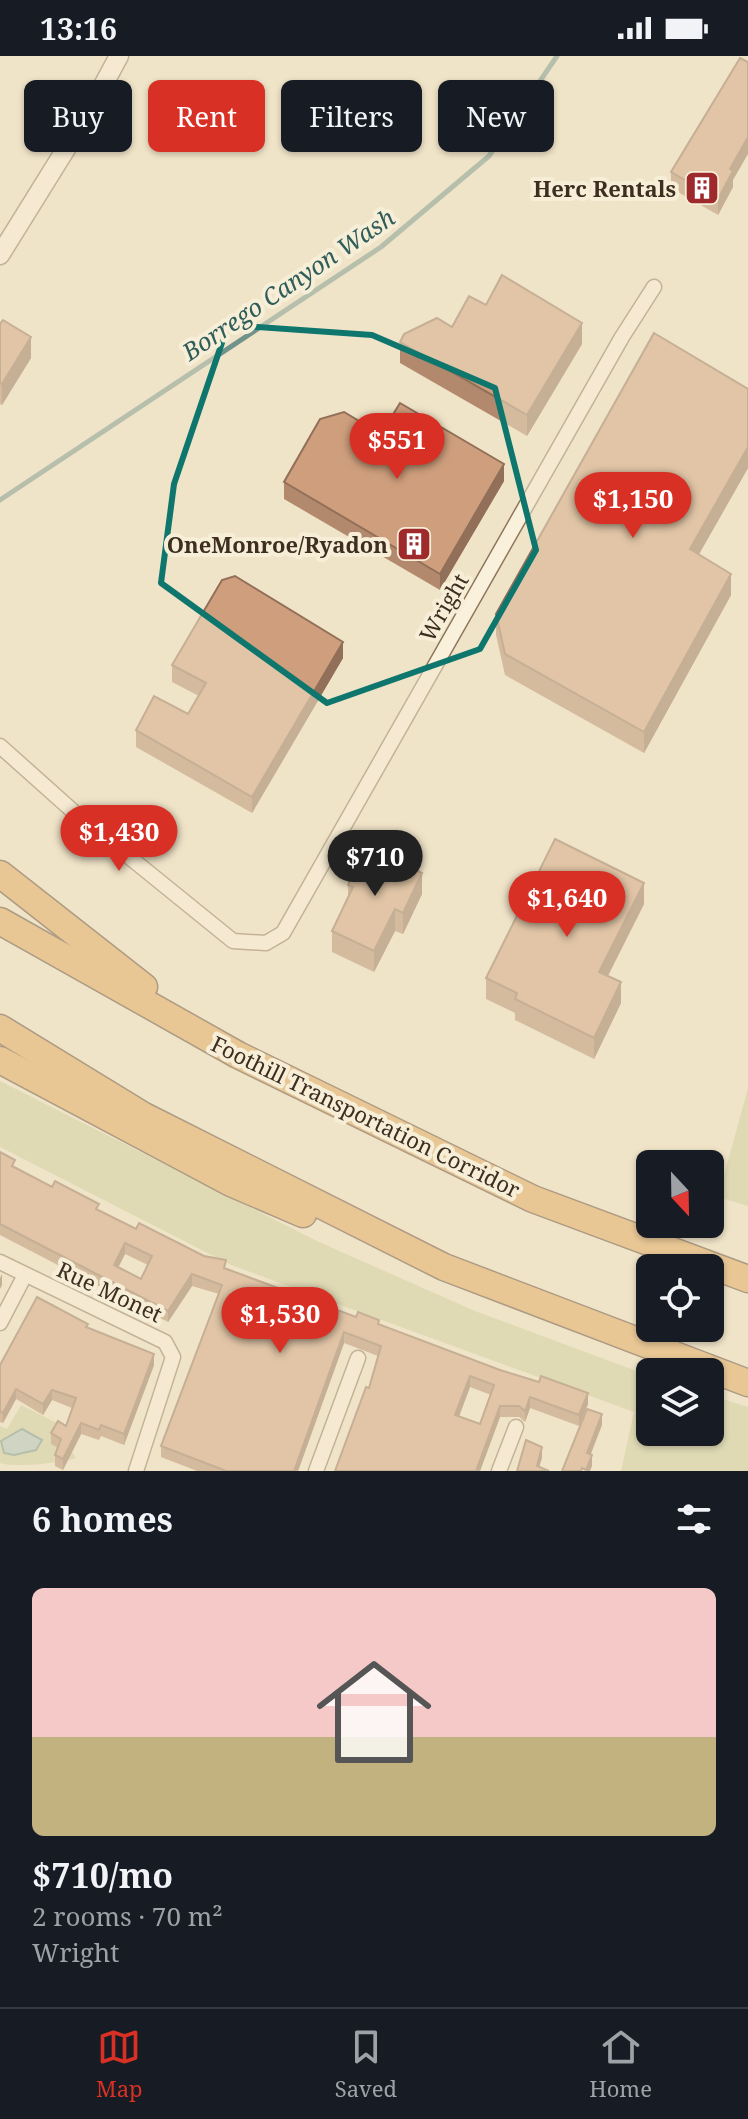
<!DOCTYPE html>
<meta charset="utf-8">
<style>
:root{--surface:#171b24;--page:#20242c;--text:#f1f3f6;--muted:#9ea1a6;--line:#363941;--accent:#d93025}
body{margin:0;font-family:"Noto Serif",serif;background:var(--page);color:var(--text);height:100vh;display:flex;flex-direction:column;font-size:30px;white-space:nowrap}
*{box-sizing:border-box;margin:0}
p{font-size:26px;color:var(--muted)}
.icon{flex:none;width:44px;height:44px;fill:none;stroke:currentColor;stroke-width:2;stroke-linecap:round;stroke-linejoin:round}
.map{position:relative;height:1415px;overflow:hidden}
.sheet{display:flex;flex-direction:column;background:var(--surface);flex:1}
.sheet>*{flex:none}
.hud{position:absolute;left:24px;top:24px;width:700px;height:72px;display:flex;gap:16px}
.needle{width:52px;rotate:158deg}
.controls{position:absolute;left:636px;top:1094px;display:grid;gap:16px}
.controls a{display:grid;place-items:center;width:88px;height:88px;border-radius:12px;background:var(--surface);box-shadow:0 2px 6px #0004;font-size:40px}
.price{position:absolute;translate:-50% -68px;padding:0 18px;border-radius:28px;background:var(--accent);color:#fff;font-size:26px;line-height:52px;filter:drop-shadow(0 2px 4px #0008)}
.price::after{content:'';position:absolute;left:50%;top:48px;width:24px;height:18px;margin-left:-12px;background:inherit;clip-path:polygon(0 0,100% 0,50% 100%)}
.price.current{background:#222;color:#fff}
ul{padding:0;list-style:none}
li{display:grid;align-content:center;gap:16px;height:424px;padding:0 32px}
li span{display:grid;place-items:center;height:248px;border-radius:12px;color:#555}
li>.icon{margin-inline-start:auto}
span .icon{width:144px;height:144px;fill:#fffc;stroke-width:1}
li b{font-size:34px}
h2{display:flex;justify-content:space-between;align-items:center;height:96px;padding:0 32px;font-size:34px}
.chip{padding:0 28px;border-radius:12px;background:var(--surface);box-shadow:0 2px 6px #0004;font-size:28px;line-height:72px}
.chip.current{background:var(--accent);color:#fff}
.status{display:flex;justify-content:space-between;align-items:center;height:56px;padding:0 40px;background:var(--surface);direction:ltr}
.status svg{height:22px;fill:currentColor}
.dock{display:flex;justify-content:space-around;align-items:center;height:112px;border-top:2px solid var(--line);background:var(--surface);font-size:22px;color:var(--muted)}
.dock a{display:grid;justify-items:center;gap:4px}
.dock .current{color:var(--accent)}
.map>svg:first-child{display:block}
.grass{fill:#c9cf9b}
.water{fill:#a9c4bc;stroke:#6f938a;stroke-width:2}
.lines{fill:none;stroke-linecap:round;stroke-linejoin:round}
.stream{stroke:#6f938a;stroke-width:5}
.minor-casing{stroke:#8d765c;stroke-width:17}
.tertiary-casing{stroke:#8d765c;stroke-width:21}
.motorway-casing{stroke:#5b4430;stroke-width:29}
.minor{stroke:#faf1dc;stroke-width:14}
.tertiary{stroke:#faf1dc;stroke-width:18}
.motorway{stroke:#e0a458;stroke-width:26}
.wall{fill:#b2896c;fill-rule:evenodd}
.shaded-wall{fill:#916f58}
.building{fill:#cf9f7d;stroke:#916f58;stroke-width:2;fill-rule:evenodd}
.marked{fill:none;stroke:#0f766e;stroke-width:6;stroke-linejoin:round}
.labels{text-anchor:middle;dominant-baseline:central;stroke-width:8;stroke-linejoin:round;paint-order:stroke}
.poi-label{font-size:22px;font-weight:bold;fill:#3d2e20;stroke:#f7eed8;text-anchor:end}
.street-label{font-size:22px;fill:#3d2e20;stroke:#f7eed8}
.water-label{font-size:24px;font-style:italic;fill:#2f5d5a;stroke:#f7eed8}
</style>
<div class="status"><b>13:16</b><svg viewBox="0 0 49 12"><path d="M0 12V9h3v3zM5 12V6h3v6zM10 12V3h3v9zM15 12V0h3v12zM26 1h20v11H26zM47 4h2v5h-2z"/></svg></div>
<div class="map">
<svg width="748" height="1415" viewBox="0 0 748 1415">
<rect width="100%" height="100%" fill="#f0e4c8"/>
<g class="grass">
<path d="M0,1025L319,1186L475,1255L650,1320V1376H710V1339L748,1351V1415H621L634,1356L231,1209L0,1091Z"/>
<path d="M748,1032V1150L718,1141Z"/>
<path d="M21,1349L81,1379L72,1396L76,1402C65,1407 10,1412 0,1407V1370L7,1373Z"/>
</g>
<path class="water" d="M22,1373L42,1384L36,1394L14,1399L4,1397L1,1385Z"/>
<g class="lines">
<path class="stream" d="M0,444L381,191L489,100L557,0"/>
<g class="minor-casing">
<g id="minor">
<path d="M0,690L75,757L233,885L266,887L283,877L622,281L654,231"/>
<path d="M0,1206L165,1286L173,1301L136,1415"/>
<path d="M0,1267L25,1219"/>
<path d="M316,1415L358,1302"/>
<path d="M499,1415L516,1371"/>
</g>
</g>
<g class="tertiary-casing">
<path id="tertiary" d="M0,199L87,59L119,0"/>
</g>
<g class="motorway-casing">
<g id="motorway">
<path d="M0,818L144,931"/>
<path d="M0,865L238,999L533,1143L748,1223"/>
<path d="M0,972L144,1060L444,1211L748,1327"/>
<path d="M0,1004L231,1127L303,1158"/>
</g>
</g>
<use href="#minor" class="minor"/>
<use href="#tertiary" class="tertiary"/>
<use href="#motorway" class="motorway"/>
</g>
<g class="wall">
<path d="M671,116L733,124V131L718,159L671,132Z"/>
<path d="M486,249L582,288L527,380L400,307V286L452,271Z"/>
<path d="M0,268L31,302L2,349L0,348Z"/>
<path d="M748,333V412L699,498L731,539L644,697L505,619L496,579V558Z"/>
<path d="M381,378L504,425L440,534L284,443V426Z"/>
<path d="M343,602L252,757L136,691V674L188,658L199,640L172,626V609Z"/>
<path d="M348,829L422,838L403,878L395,875L374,916L332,896V875L348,842Z"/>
<path d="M644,848L608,920L621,947L594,1003L515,964V957L486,943V922Z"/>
<path d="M0,1096L15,1112L33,1122L136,1173L226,1213L356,1261L379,1269L588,1348L579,1370L530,1352L525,1366L519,1361H500L480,1415H335L369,1332L378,1300L344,1287L298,1415H197L161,1401V1390L219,1238L192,1230L168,1266L0,1179ZM125,1198L148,1209L141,1223L118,1211ZM470,1331L491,1339L480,1368L459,1361Z"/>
<path d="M88,1271L154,1309L124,1389L101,1380L99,1384L81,1378L63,1414L55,1410V1399L58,1392L51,1388V1377L66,1370L72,1352L52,1344L43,1359L16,1343L3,1367L0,1366V1309Z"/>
</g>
<g class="shaded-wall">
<path d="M748,81V98L733,124V131L718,159V143L730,113Z"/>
<path d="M582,267V288L527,380V359Z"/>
<path d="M31,281V302L2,349V328Z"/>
<path d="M748,391V412L690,514V493Z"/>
<path d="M504,408V425L440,534V518Z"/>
<path d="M731,518V539L644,697V676Z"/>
<path d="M343,586V602L252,757V741Z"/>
<path d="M422,817V838L403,878V857Z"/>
<path d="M644,827V848L599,937V916Z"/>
<path d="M395,853V875L374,916V895Z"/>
<path d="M621,926V947L594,1003V982Z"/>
<path d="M125,1187V1198L114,1220V1209Z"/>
<path d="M2,1218V1229L0,1233V1222Z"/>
<path d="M192,1218V1230L168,1266V1255Z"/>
<path d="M344,1276V1287L298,1415H294Z"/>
<path d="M154,1298V1309L124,1389V1378Z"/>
<path d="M470,1320V1331L455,1370V1359Z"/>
<path d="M16,1333V1343L3,1367V1357Z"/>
<path d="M52,1334V1344L43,1359V1348Z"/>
<path d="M588,1337V1348L579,1370V1359Z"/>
<path d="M530,1341V1352L525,1366V1355Z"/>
<path d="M500,1350V1361L480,1415H476Z"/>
<path d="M602,1358V1369L587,1408V1397Z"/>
<path d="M81,1367V1378L63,1414V1403Z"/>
<path d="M542,1391V1402L538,1415L537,1410Z"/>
<path d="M592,1399V1410L590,1415H586Z"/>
</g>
<g class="building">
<path d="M740,2L748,6V81L730,113L733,115L718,143L671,116Z"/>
<path d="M502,219L582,267L527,359L400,286L404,278L437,262L452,271L469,240L486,249Z"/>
<path d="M3,264L31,281L2,328L0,327V268Z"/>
<path d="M654,277L748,333V391L690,493L731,518L644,676L505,598L496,558Z"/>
<path d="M400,347L504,408L440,518L284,426L320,363L344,356L381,378Z"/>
<path d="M235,520L343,586L252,741L136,674L154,640L188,658L206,627L172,609L222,524Z"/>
<path d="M555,783L644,827L599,916L621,926L594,982L515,943L517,937L486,922Z"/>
<path d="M367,790L422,817L403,857L395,853L374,895L332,875L353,831L348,829Z"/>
<path d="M0,1096L15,1104L12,1110L52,1131L55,1125L99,1148L96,1153L136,1173L139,1167L204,1200L226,1204L224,1212L356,1261L358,1256L379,1264L378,1268L500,1314L539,1326L541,1320L588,1337L579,1359L530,1341L525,1355L519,1350H500L476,1415H335L366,1331L369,1332L381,1290L344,1276L294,1415H226L161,1390L222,1229L192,1218L168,1255L0,1168ZM125,1187L152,1200L141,1223L114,1209ZM470,1320L494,1329L480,1368L455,1359Z"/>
<path d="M37,1241L88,1268L86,1271L154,1298L124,1378L101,1369L99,1374L81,1367L63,1403L55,1399L61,1383L51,1377L58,1365L66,1370L76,1342L52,1334L43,1348L16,1333L3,1357L0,1355V1309Z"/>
<path d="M587,1353L602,1358L587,1397L592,1399L586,1414L582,1412L581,1415H562Z"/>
<path d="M526,1384L542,1391L537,1410L549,1415H517Z"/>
</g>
<path d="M0 0H748V1415H0ZM228,269L372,279L495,332L536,494L480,593L327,647L161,527L174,428Z" fill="#f0e4c8" fill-opacity=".55" fill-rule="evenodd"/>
<path class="marked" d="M228,269L372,279L495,332L536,494L480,593L327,647L161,527L174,428Z"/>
<defs>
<g id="building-square" transform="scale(1.8)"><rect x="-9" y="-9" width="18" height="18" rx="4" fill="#9e2a2b" stroke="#f7eed8"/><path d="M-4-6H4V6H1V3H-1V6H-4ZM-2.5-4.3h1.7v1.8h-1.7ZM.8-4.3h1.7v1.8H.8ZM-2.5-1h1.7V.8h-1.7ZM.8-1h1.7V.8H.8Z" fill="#fff"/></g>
</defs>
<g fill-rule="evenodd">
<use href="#building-square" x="702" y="132"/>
<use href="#building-square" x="414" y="488"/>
</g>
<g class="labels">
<g class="poi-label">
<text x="676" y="132">Herc Rentals</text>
<text x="388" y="488">OneMonroe/Ryadon</text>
</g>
<g class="street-label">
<text transform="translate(443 551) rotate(-60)">Wright</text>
<text transform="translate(366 1060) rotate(26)">Foothill Transportation Corridor</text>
<text transform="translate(110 1235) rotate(25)">Rue Monet</text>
</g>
<g class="water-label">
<text transform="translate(288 228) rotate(-34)">Borrego Canyon Wash</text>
</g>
</g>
</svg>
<div class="controls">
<a><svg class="needle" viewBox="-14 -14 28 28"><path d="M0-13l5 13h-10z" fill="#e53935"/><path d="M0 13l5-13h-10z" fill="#9ea1a6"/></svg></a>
<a><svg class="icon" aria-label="locate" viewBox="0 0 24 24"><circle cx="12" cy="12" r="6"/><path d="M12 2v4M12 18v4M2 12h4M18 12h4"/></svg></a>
<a><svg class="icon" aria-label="layers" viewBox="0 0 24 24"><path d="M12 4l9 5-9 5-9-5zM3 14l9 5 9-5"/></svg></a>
</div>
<b class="price" style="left:397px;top:425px">$551</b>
<b class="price" style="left:633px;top:484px">$1,150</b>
<b class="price" style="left:119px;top:817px">$1,430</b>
<b class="price current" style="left:375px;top:842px">$710</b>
<b class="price" style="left:567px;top:883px">$1,640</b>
<b class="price" style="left:280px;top:1299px">$1,530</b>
<div class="hud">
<a class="chip">Buy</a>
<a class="chip current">Rent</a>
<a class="chip">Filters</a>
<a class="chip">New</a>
</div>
</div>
<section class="sheet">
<h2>6 homes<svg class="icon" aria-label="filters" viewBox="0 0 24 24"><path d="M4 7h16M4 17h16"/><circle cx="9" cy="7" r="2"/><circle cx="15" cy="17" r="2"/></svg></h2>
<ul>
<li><span style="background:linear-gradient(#f6c9c9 60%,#c2b280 0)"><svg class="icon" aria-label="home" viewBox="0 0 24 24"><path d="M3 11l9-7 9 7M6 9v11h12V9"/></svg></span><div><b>$710/mo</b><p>2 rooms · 70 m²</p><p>Wright</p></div></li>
</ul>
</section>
<nav class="dock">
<a class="current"><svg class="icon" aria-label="map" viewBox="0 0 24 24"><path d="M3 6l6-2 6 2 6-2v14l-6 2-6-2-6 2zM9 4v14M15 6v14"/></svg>Map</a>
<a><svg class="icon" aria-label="saved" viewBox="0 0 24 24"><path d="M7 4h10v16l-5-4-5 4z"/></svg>Saved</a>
<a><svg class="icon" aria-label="home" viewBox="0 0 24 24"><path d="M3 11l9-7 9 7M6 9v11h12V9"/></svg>Home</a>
</nav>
